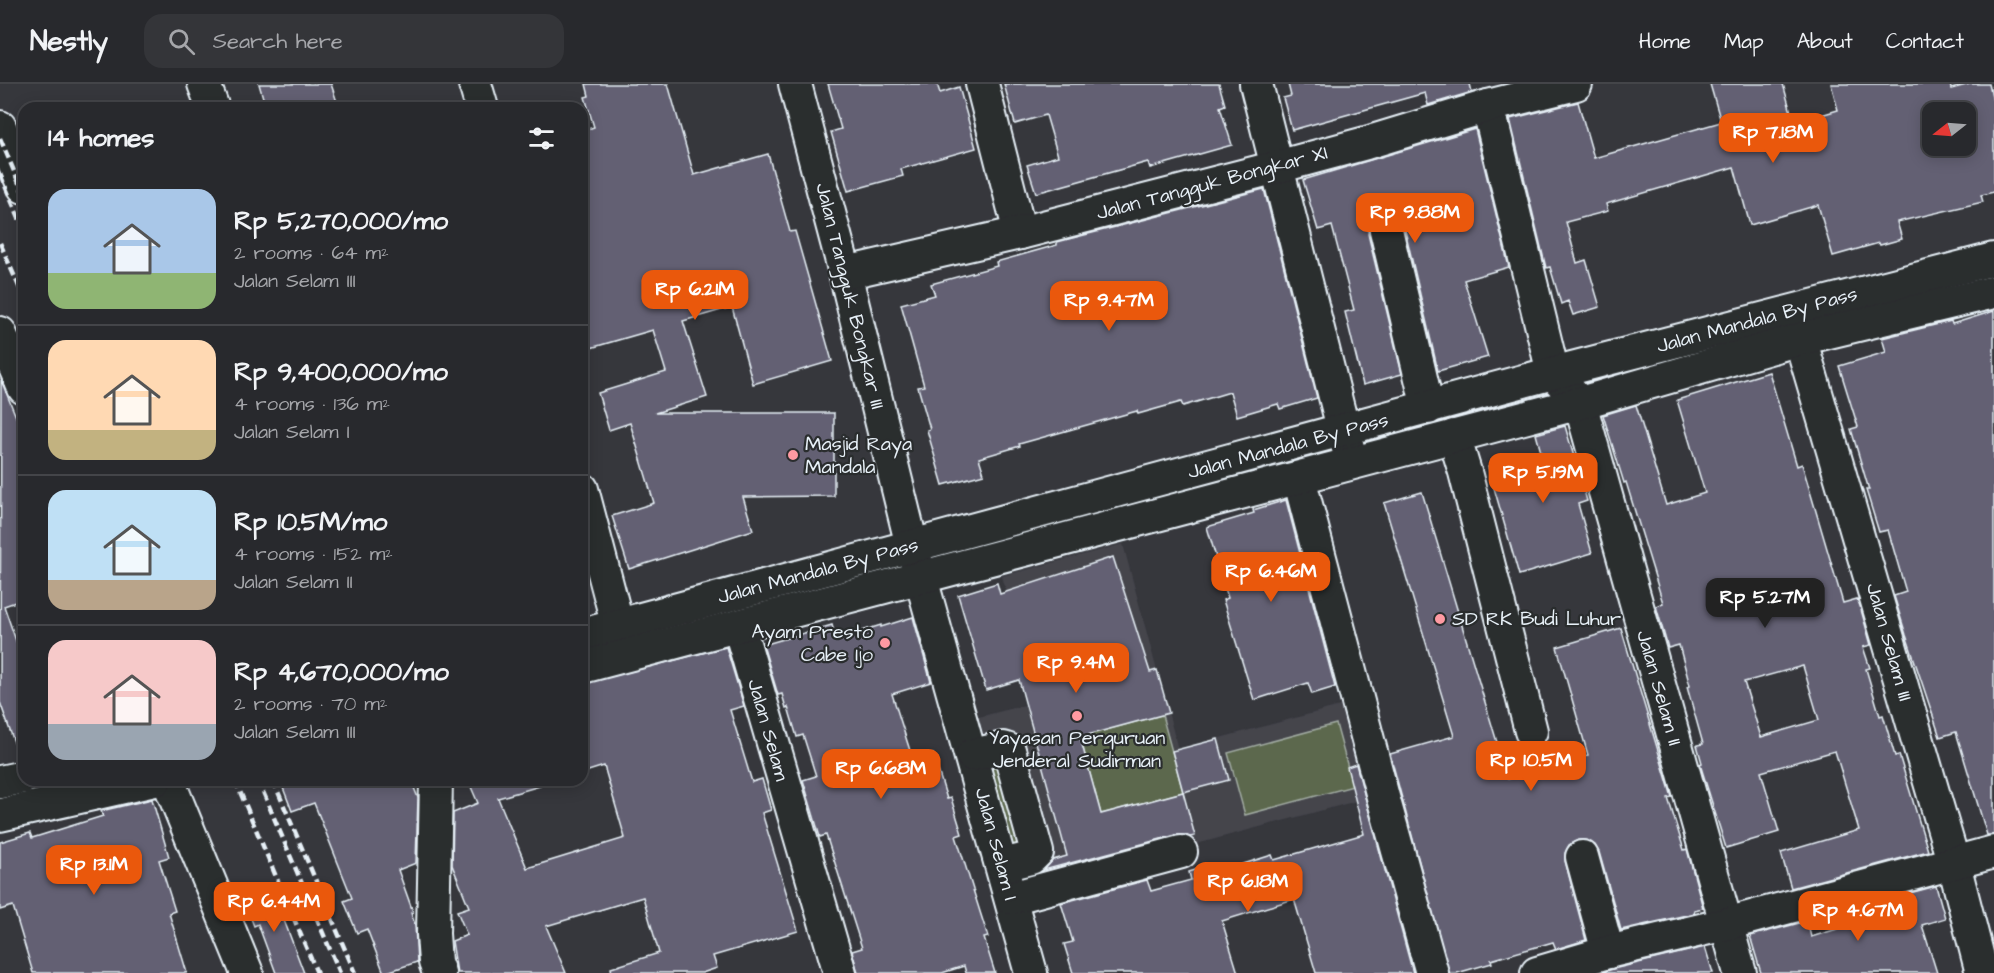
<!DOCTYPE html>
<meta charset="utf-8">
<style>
:root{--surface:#28292d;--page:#343539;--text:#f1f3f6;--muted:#a5a6aa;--line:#444549;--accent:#ea580c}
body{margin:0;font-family:"Architects Daughter",sans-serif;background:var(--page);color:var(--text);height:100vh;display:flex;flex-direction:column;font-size:22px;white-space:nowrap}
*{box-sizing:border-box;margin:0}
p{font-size:20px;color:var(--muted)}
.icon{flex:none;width:33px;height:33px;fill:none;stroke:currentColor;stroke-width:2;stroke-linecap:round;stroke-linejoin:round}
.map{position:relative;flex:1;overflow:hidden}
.panel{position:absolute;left:18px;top:18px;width:570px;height:684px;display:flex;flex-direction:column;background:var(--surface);border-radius:18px;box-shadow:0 3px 15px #0003,0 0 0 2px var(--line)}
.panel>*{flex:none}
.needle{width:39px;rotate:253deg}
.tools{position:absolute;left:1922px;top:18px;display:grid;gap:12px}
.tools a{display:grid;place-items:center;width:54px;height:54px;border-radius:12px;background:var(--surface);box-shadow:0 3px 15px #0003,0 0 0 2px var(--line);font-size:30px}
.price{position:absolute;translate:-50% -51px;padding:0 14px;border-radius:12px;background:var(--accent);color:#fff;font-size:20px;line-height:39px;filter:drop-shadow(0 2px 3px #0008)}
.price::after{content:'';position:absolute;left:50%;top:36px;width:18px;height:14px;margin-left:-9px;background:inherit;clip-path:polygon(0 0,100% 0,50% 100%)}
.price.on{background:#222;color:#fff}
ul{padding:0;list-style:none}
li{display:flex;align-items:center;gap:18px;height:150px;padding:0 30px}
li+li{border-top:2px solid var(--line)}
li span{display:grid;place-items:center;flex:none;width:168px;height:120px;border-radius:18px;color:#555}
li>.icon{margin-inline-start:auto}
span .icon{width:72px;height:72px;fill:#fffc;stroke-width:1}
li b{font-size:26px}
h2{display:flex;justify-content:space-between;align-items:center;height:72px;padding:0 30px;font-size:26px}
header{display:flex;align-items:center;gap:36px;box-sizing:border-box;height:84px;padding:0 30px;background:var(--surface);border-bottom:2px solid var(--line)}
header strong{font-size:28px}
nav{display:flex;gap:33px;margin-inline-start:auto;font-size:21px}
.search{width:420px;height:54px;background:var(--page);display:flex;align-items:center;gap:15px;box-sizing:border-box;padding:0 21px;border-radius:18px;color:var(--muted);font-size:22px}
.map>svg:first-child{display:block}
.built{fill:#44444c}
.green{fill:#5c674e;stroke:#a2aca3;stroke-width:1.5}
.building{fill:#646173;stroke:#e8f1f8;stroke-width:1.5;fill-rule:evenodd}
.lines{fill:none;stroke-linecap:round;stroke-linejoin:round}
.minor-casing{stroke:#e8f1f8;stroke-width:36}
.minor{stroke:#2a2d2e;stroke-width:32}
.rail{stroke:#e8f1f8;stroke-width:4.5;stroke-dasharray:9 4.5;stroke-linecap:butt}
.poi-dot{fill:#ff9aa2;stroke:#2a2d2e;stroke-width:2}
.labels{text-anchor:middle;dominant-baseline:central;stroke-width:4.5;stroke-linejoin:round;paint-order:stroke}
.street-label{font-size:20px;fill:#e8f1f8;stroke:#2a2d2e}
.poi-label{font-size:20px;fill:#e8f1f8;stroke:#2a2d2e;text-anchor:start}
</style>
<header>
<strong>Nestly</strong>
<div class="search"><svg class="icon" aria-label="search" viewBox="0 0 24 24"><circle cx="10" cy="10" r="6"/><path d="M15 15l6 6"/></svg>Search here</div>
<nav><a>Home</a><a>Map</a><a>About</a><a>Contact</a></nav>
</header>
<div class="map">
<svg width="1994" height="889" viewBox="0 0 1994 889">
<rect width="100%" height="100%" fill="#36373c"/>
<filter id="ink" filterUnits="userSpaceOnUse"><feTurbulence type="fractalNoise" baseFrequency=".0167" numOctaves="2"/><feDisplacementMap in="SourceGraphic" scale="12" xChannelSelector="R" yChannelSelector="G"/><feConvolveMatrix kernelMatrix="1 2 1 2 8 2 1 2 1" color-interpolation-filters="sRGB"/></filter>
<g filter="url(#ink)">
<path class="built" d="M1123,460L1178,665L1351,619L1375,712L1022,807L975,634L1036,618L1002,492Z"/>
<g class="green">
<path d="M1162,631L1183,708L1101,730L1080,653Z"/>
<path d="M1336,640L1353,702L1245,731L1228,669Z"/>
<path d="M1008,673L1032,762L1011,767L987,678Z"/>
</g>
<g class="building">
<path d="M259,0H331L337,18L317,24H266Z"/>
<path d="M586,0H668L694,91L768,70L790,148L795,147L832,277L753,300L732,223L683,237L707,313L655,329H834V412L743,413L753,446L629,485L612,432L654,419L630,339L609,346L598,309L666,288L653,246L587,265L582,248V131L587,130L582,111V47L594,43L585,13L589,12Z"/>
<path d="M828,0H937L940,9L959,3L976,64L901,85L903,92L848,107L831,48L841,45Z"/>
<path d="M1004,0H1219L1225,21L1220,23L1232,61L1150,84L1148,78L1036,109L1027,81L1058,72L1046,31L1015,40Z"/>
<path d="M1288,0H1470L1472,8L1428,21L1425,9L1292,46L1283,14L1291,12Z"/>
<path d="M1710,0H1783L1794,39L1838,26L1831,0H1950L1951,5L1970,0H1989L1994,22V108L1981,111L1983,118L1897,138L1902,155L1880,161L1879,159L1833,172L1818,121L1750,141L1734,83L1606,120L1608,127L1566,138L1577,179L1586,176L1600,223L1573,231L1568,217L1561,220L1550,183L1546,184L1510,35L1578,18L1594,74L1721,38ZM1932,28H1965V62H1932Z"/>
<path d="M1475,45L1509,183L1464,196L1488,273L1438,287L1404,142L1399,133L1392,129L1382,128L1373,133L1369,141L1368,150L1402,290L1363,301L1345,228L1354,226L1332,142L1318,146L1303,96Z"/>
<path d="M1264,105L1317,314L1280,325L1278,320L1237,332L1230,308L1183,322L1181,318L1138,330L1137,327L1019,360L1020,362L979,374L984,390L943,401L927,346L930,345L918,303L924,302L901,220L935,211L931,200L997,182L996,178L1057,161V158Z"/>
<path d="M1994,227V751H1987L1956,648L1940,653L1906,551L1894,512L1906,508L1888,446L1879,448L1866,406H1869L1851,345L1858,343L1839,282L1886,268L1882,254L1951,237L1952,240Z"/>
<path d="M1769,288L1797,382L1802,380L1843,519L1857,515L1860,522L1871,561L1863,563L1870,584L1866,585L1880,632L1883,631L1895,672L1899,671L1928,767L1791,804L1781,769L1859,746L1835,667L1761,688L1779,748L1726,764L1700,680L1702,679L1697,661L1703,660L1687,603L1690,602L1679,561L1668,564L1656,522L1663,519L1626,398L1624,399L1603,331L1636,321L1666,421L1705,409L1677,316ZM1803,582L1819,636L1761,653L1744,598Z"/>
<path d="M1,296L19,340L24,338V515L4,522L24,580V676L20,675L0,618Z"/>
<path d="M1565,342L1587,417L1578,420L1592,469L1519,491L1488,383L1541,368L1536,350Z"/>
<path d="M1422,408L1508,695L1588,671L1557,563L1621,544L1672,713L1668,714L1684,766L1687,765L1703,824L1694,826L1695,829L1621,846L1599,768L1595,761L1587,756H1578L1569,761L1565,769V777L1586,856L1556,865L1553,858L1491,876L1492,879L1457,889H1449L1390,670L1454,652L1384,419Z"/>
<path d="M1286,416L1335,603L1312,610L1308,599L1254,616L1223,516L1228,514L1207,443L1254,429L1253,426Z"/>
<path d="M1113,473L1150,588L1157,586L1169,629L1080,653L1101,730L1183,708L1195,752L1190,753L1185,751H1176L1044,786L1053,776L1067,772L1019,596L986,606L958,511L997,499L1000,510Z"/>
<path d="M913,533L931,598L892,610L913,676L933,670L947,715L951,714L962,750L956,752L988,853L984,854L995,889H966L964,882L942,889H858L852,867L862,864L826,751L820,753L803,696L816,692L803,651L797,653L788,623L786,624L782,610L778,611L763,561L832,541L836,555L881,541V543Z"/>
<path d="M726,563L744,622L730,626L752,698L762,695L771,726L762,729L798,847L713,872L717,884L702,889H612L611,884L659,869L643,813L546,842L566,889H457L452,857L467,851L457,827L469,823L452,781L453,729L478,719L468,696H539L540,702L498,714L527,784L625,754L604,682L582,689V600Z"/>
<path d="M1218,655L1229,696L1183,708L1172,667Z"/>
<path d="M1356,680L1413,889H1316L1294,815L1222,837L1238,889H1073L1064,860L1073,858L1061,819L1147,796L1151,807L1191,796L1189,788L1215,780L1218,788L1272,771L1274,776L1364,750L1347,683Z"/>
<path d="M280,696H411L418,714L416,779L398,786L413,828L411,829L415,841L417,878L384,889L367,845L357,849L344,817L352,814L314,719L292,727Z"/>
<path d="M152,715L169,773L159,776L175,827L169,829L187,889H33L13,822L0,826V758L30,749L32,754L103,732L101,727Z"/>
<path d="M1936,802L1945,834L1922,841L1937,889H1761L1750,852L1807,837L1811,853L1880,832L1876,818Z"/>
<path d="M272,806L287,844L304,889H276L258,840L254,842L244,817Z"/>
<path d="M1705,863L1713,889H1600L1613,885Z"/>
</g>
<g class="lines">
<g class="minor-casing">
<g id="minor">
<path d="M204,0L213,24"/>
<path d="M475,0L482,24"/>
<path d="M795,0L845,189L912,462L1031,889"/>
<path d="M982,0L1020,149"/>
<path d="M1256,0L1349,368"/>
<path d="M1488,22L1553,289L1580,319L1740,889"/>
<path d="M0,43L24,103"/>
<path d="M1386,146L1428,324"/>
<path d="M845,189L1020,149L1277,83L1366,59L1488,22L1576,0"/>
<path d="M1795,237L1954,780L1982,889"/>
<path d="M0,249L24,304"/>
<path d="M1454,352L1465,388L1531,647"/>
<path d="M1299,394L1383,713L1432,889"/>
<path d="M582,405L618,542"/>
<path d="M739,542L840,889"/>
<path d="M582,551L1553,289L1994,175"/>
<path d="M582,583L1580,319L1800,255L1994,208"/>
<path d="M972,671L1003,664L1009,666L1037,768L1031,774L1002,781"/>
<path d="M168,696L247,889"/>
<path d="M436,696L433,850L435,878L439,889"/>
<path d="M0,698L24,693"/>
<path d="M0,731L155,696"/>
<path d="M1582,773L1608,868"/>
<path d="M1011,814L1181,768"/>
<path d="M1537,889L1608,868L1726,840L1994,768"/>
</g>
</g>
<use href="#minor" class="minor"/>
<g class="rail">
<path d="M0,54L24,111"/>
<path d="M0,90L24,146"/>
<path d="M0,159L24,214"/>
<path d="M235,696L317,889"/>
<path d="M258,696L340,889"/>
<path d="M273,696L355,889"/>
</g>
</g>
</g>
<g class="poi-dot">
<circle cx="793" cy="371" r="6"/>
<circle cx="1440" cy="535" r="6"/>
<circle cx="885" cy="559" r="6"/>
<circle cx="1077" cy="632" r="6"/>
</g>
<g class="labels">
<g class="street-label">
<text transform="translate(1212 99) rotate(-15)">Jalan Tangguk Bongkar XI</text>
<text transform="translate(850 212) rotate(76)">Jalan Tangguk Bongkar III</text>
<text transform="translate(1757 236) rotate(-15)">Jalan Mandala By Pass</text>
<text transform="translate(1288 362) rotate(-15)">Jalan Mandala By Pass</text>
<text transform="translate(818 487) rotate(-15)">Jalan Mandala By Pass</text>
<text transform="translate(1889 558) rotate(74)">Jalan Selam III</text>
<text transform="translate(1659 604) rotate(74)">Jalan Selam II</text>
<text transform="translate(768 646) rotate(74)">Jalan Selam</text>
<text transform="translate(996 760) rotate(75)">Jalan Selam I</text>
</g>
<g class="poi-label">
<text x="805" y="360">Masjid Raya<tspan x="805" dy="23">Mandala</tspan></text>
<text x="1452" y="535">SD RK Budi Luhur</text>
<text x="873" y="548" text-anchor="end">Ayam Presto<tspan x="873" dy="23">Cabe Ijo</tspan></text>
<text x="1077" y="654" text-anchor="middle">Yayasan Perguruan<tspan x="1077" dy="23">Jenderal Sudirman</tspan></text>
</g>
</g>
</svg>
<div class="tools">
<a><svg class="needle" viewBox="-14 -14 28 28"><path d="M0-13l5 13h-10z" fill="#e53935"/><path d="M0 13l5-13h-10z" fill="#a5a6aa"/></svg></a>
</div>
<b class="price" style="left:1773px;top:80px">Rp 7.18M</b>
<b class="price" style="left:1415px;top:160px">Rp 9.88M</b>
<b class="price" style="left:695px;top:237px">Rp 6.21M</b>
<b class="price" style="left:1109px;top:248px">Rp 9.47M</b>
<b class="price" style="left:1543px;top:420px">Rp 5.19M</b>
<b class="price" style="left:1271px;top:519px">Rp 6.46M</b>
<b class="price on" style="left:1765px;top:545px">Rp 5.27M</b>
<b class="price" style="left:1076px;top:610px">Rp 9.4M</b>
<b class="price" style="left:1531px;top:708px">Rp 10.5M</b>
<b class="price" style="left:881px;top:716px">Rp 6.68M</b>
<b class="price" style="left:94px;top:812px">Rp 13.1M</b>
<b class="price" style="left:1248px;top:829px">Rp 6.18M</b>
<b class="price" style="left:274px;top:849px">Rp 6.44M</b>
<b class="price" style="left:1858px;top:858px">Rp 4.67M</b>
<section class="panel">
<h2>14 homes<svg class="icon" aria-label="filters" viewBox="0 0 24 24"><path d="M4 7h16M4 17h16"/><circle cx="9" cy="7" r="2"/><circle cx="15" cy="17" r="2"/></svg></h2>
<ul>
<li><span style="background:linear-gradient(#a9c7e8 70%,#8fb573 0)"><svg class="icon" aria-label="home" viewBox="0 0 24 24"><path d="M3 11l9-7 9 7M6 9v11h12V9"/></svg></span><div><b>Rp 5,270,000/mo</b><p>2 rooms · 64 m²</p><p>Jalan Selam III</p></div></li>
<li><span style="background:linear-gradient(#ffd9b3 75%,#c2b280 0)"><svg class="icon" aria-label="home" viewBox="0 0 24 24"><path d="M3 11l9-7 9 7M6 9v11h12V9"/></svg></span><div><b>Rp 9,400,000/mo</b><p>4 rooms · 136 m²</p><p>Jalan Selam I</p></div></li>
<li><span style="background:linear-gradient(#bfe0f5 75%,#b9a48a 0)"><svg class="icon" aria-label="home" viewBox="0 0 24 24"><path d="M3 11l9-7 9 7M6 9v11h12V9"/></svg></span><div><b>Rp 10.5M/mo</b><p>4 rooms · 152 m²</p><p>Jalan Selam II</p></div></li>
<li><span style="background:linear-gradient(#f6c9c9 70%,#9aa5b1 0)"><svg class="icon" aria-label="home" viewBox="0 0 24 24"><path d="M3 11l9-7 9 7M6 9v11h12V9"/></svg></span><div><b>Rp 4,670,000/mo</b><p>2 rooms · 70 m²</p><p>Jalan Selam III</p></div></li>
</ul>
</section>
</div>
